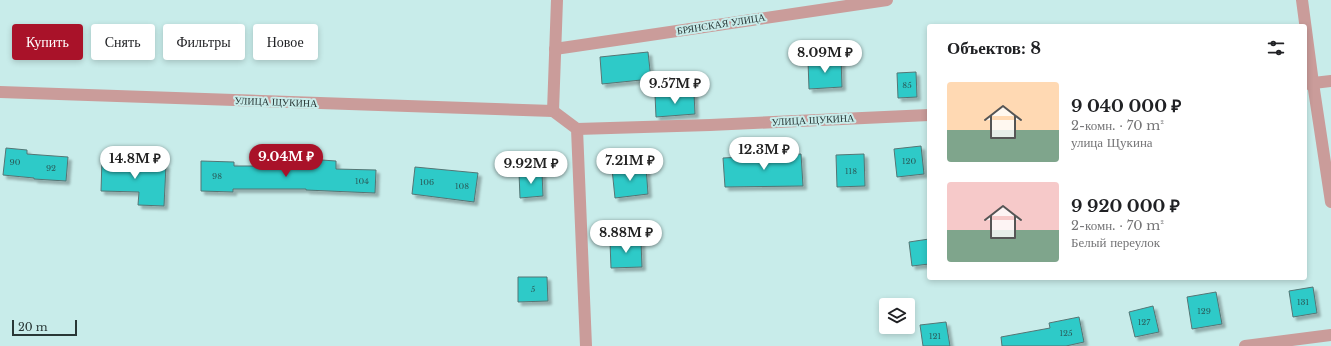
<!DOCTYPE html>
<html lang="ru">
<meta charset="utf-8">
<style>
:root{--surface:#fff;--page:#f6f6f6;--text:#202124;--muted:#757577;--accent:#a91229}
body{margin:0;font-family:"Libre Baskerville",serif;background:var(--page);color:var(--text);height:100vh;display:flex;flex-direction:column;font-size:15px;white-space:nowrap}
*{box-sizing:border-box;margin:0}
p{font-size:13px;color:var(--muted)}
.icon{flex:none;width:22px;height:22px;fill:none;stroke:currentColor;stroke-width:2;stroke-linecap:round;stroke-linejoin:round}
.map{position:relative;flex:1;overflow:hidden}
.side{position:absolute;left:927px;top:24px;width:380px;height:256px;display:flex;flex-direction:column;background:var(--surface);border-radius:4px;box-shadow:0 2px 6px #0003}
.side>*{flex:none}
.guide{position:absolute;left:12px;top:24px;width:380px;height:36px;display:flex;gap:8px}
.controls{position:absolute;left:879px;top:298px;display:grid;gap:8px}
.controls a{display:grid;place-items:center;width:36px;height:36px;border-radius:4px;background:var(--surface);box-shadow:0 2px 6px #0003;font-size:20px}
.scale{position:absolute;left:12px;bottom:10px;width:65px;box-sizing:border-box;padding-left:4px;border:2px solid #293736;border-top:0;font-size:11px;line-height:14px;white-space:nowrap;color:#293736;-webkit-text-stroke:3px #c8ecea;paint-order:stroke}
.price{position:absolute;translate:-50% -34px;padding:0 9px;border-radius:14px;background:#fff;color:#222;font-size:13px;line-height:26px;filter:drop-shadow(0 1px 2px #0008)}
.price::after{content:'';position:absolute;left:50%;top:24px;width:12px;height:9px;margin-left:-6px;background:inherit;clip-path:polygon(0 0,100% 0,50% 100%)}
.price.active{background:var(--accent);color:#fff}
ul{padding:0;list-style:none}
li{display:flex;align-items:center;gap:12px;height:100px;padding:0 20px}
li span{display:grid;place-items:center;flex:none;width:112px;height:80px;border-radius:4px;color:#555}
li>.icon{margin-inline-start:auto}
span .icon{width:48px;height:48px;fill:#fffc;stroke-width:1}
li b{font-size:17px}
h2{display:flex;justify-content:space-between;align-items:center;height:48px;padding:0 20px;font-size:17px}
.chip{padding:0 14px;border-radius:4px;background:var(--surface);box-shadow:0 2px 6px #0003;font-size:14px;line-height:36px}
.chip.active{background:var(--accent);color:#fff}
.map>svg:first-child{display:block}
.building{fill:#2ecac8;stroke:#557574;filter:url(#shadow)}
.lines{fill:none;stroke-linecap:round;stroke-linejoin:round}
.minor{stroke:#ca9c9a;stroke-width:12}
.labels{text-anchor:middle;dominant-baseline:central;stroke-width:4;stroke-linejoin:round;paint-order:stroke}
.number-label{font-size:8px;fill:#2a5c5a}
.street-label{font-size:10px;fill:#293736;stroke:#c8ecea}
</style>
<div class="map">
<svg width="1331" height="346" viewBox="0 0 1331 346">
<defs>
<filter id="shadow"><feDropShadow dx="3.5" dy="3.5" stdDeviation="1" flood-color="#0004"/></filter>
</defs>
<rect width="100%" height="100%" fill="#c8ecea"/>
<g class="building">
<path d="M648,52L651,79L602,84L600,57Z"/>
<path d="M841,58L842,87L809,89L808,61Z"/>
<path d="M916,72L917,97L898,98L897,73Z"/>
<path d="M694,93L695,114L656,117L655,95Z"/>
<path d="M921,146L924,174L897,177L894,149Z"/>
<path d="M6,148L27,150V154L68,157L66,181L34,179V178L3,175Z"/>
<path d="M801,154L803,186L725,187L723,158Z"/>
<path d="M864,154L865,186L837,187L836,155Z"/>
<path d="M102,159L132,161V163L166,165L164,206L138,205L139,192L101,191Z"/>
<path d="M307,159L336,161V169L376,170L375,193L306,190V189H233V192L201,191V161L234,162V166H307Z"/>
<path d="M646,166L648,194L615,198L612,169Z"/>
<path d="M415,167L478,173L474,202L412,194Z"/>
<path d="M542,172L543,196L520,198L519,173Z"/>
<path d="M929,239V264L912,266L909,242Z"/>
<path d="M641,241L642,267L611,268L610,242Z"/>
<path d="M518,277H547L548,301L518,302Z"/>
<path d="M1313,287L1317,313L1293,317L1289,291Z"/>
<path d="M1216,292L1222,324L1192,329L1187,297Z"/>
<path d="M1153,306L1159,332L1135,337L1129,312Z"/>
<path d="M1079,317L1084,342L1066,346H1002L1001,337L1050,328L1049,323Z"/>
<path d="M946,322L950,346H923L920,325Z"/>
</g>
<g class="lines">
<g class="minor">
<path d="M1302,0L1313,83L1331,202"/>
<path d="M555,49L887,0"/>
<path d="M1305,84L1331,81"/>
<path d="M0,92L553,111"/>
<path d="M553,111L577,129L586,346"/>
<path d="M553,111L557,0"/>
<path d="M577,129L710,125L929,115"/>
<path d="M1245,346L1331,335"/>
</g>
</g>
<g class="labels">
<g class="number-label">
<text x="907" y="85">85</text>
<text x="909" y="161">120</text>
<text x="15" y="162">90</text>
<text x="51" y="168">92</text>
<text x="851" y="171">118</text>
<text x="217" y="176">98</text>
<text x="362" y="181">104</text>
<text x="427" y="182">106</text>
<text x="462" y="186">108</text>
<text x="533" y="289">5</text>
<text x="1303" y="302">131</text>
<text x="1204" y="311">129</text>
<text x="1144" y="322">127</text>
<text x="1066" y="333">125</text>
<text x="935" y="336">121</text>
</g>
<g class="street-label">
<text transform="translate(721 24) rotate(-9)">БРЯНСКАЯ УЛИЦА</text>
<text transform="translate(276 102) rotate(2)">УЛИЦА ЩУКИНА</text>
<text transform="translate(813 120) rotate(-3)">УЛИЦА ЩУКИНА</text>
</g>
</g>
</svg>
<div class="controls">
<a><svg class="icon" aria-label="layers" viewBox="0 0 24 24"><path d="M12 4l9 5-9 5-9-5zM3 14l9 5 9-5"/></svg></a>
</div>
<div class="scale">20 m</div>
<b class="price" style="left:825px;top:74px">8.09M ₽</b>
<b class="price" style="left:675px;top:105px">9.57M ₽</b>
<b class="price" style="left:764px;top:171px">12.3M ₽</b>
<b class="price active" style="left:286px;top:178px">9.04M ₽</b>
<b class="price" style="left:135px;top:180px">14.8M ₽</b>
<b class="price" style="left:630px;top:182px">7.21M ₽</b>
<b class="price" style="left:531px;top:185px">9.92M ₽</b>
<b class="price" style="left:626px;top:254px">8.88M ₽</b>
<div class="guide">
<a class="chip active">Купить</a>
<a class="chip">Снять</a>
<a class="chip">Фильтры</a>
<a class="chip">Новое</a>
</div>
<section class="side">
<h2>Объектов: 8<svg class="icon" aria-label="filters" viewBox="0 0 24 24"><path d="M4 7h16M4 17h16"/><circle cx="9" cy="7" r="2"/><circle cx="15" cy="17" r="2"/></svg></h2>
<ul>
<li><span style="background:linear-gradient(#ffd9b3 60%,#7fa58c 0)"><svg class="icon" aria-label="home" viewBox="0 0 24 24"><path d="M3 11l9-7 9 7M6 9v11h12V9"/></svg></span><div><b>9 040 000 ₽</b><p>2-комн. · 70 m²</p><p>улица Щукина</p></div></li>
<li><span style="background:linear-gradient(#f6c9c9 60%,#7fa58c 0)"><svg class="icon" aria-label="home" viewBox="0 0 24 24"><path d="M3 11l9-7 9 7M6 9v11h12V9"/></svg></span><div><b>9 920 000 ₽</b><p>2-комн. · 70 m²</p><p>Белый переулок</p></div></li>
</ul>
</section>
</div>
